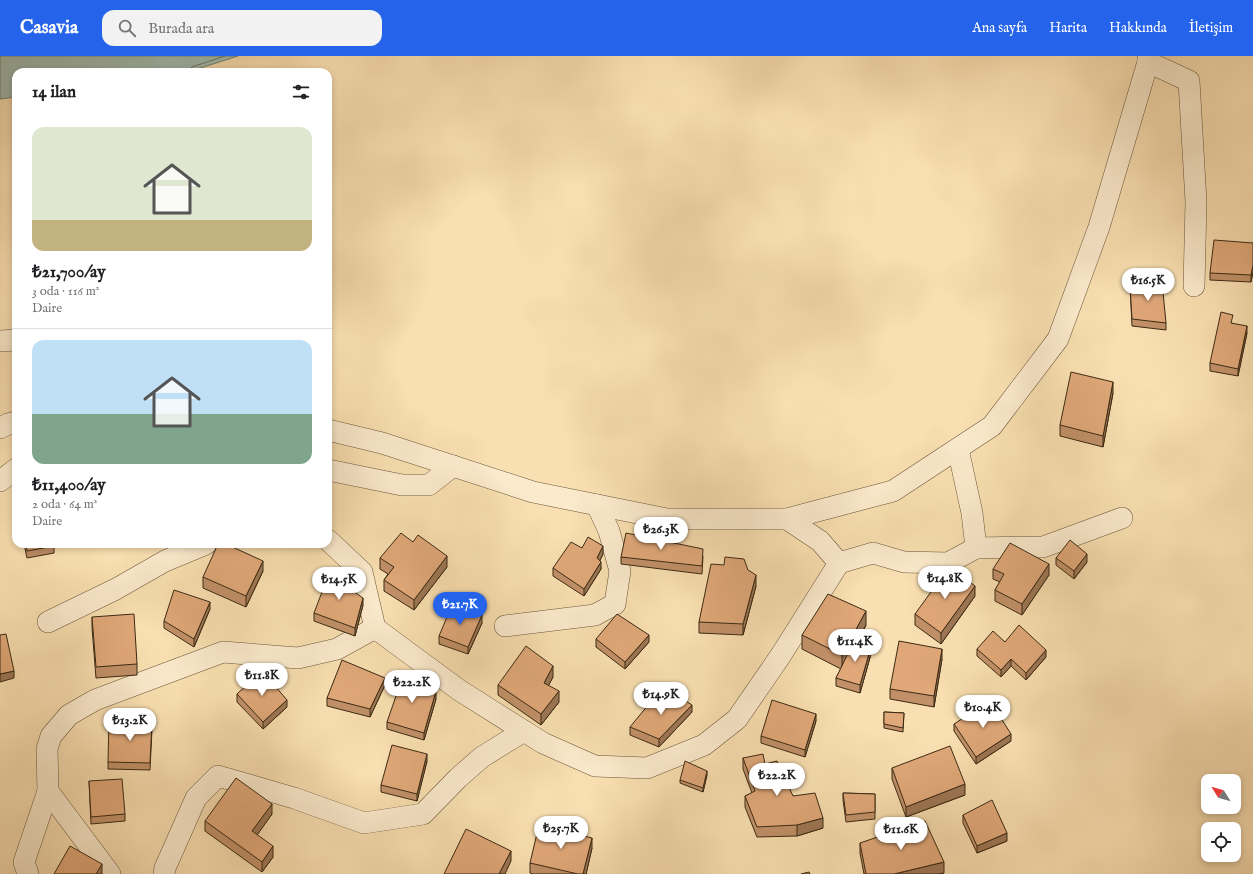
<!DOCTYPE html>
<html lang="tr">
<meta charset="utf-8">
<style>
:root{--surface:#fff;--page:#f2f2f2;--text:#202124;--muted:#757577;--line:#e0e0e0;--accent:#2563eb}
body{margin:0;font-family:"IM FELL English",serif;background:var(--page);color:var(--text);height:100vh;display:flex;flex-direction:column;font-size:15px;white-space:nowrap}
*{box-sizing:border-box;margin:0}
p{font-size:13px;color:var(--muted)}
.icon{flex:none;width:22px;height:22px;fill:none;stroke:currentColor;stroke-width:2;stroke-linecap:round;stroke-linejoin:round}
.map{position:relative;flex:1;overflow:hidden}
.sheet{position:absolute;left:12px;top:12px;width:320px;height:480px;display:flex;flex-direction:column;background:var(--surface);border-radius:12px;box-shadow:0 2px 6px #0003}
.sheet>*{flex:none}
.needle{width:26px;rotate:307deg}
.controls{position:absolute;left:1201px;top:718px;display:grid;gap:8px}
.controls a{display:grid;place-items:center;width:40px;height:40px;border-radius:8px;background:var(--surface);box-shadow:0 2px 6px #0003;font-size:20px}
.price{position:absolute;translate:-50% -34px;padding:0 9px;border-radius:14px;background:#fff;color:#222;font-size:13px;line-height:26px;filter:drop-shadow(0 1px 2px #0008)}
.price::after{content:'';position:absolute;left:50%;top:24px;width:12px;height:9px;margin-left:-6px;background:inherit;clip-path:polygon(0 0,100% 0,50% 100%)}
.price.selected{background:var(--accent);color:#fff}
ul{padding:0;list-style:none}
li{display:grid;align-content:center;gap:8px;height:212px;padding:0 20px}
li+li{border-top:1px solid var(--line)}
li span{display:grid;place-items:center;height:124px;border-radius:12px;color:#555}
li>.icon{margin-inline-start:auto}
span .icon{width:72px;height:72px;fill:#fffc;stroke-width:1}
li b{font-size:17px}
h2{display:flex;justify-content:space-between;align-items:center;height:48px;padding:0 20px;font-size:17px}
header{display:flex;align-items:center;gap:24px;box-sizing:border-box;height:56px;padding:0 20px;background:var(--accent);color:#fff}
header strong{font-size:19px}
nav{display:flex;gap:22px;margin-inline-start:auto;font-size:14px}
.search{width:280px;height:36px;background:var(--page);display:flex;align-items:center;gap:10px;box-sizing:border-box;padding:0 14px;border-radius:12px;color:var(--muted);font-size:15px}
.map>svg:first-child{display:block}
.water{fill:#9fbcb2;stroke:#778272}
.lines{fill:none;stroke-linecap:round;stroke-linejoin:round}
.shore{stroke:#6d7362;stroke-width:1}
.minor-casing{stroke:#6a573a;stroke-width:22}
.minor{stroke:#fbeacc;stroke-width:21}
.wall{fill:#c19068;stroke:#3b2a13}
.shaded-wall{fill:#9d7655;stroke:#3b2a13}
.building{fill:#e0a879;stroke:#3b2a13}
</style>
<header>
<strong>Casavia</strong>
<div class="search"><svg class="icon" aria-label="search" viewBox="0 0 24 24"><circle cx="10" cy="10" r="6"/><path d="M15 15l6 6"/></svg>Burada ara</div>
<nav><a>Ana sayfa</a><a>Harita</a><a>Hakkında</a><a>İletişim</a></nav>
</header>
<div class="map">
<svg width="1253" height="818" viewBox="0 0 1253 818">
<rect width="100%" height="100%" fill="#f9dfb1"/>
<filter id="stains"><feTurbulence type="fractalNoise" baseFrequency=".005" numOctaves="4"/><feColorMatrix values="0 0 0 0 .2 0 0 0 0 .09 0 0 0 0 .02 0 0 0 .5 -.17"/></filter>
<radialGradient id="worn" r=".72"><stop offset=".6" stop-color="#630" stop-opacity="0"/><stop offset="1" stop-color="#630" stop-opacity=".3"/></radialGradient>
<path class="water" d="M0,0H238L188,16H16V41L0,43Z"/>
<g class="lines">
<path class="shore" d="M189,16L190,13L192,11L225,0"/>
<g class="minor-casing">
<g id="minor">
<path d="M1148,6L1189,25L1196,146L1194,230"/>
<path d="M0,285L16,284"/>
<path d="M0,372L8,368L16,366"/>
<path d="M328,374L382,387L533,436L667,463H787L893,435L992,370L1058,283L1099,171L1148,6V0"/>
<path d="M328,414L402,429H429L453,410"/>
<path d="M0,425L16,413"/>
<path d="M328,484L362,516L375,572L459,634L543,687L595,710L647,712L704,689L737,663L781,599L839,507L820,485L787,463"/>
<path d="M976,492L1043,491L1122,462"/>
<path d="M839,507L873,497L904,506L948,507L976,492L972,457L958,393"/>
<path d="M48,566L116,533L165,505L206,488"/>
<path d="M505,570L595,559L615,548L620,515L609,475L597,449"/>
<path d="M28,818L24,806L48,735"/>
<path d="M110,818L48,735L47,693L51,680L69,659L95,644L223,596L298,602L337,593L375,572"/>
<path d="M164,818L165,812L196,742L218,720L294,742L364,767L423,758L458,722L482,701L524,675"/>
</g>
</g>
<use href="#minor" class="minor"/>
</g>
<g class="wall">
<path d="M1253,187V216L1251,226L1210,224V217Z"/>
<path d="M1130,229L1166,267V274L1132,270Z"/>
<path d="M1232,267L1247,277L1238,320L1210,315V307Z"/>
<path d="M1113,337L1103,391L1060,380V369Z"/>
<path d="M413,486L447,511L414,554L384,535V524L388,518L380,513V502Z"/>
<path d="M24,488H54V497L27,502Z"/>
<path d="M582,492L603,498L600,504L601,513L584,540L553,520V512Z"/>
<path d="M703,500L702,518L621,508V501Z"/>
<path d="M1056,502L1087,506L1074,523L1056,509Z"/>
<path d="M993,513L1049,519L1022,559L995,545V534L1000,526L993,523Z"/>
<path d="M263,515L246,551L203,532V521Z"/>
<path d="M352,530V534L363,549L355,580L314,565V557Z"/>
<path d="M756,530L743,579L699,577V566Z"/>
<path d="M975,540L941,588L915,569V558Z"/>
<path d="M210,553L194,591L164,572V565Z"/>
<path d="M92,561L137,608V619L96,622L92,572Z"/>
<path d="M482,567L468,598L439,588V580Z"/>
<path d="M866,569L858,585L871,598L860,637L836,630V622L841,613L802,593V579Z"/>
<path d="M596,583L649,586L625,613L596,591Z"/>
<path d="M1005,586L1046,601L1026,624L1011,610L1001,621L977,600V593Z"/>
<path d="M942,603L934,651L890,643V633Z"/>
<path d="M553,621L548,630L559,646L541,669L498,639V629Z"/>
<path d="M385,629L370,661L327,650V642Z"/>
<path d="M428,631L427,633L436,643L424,684L387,673V666Z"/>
<path d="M237,638L287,651L263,673L237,646Z"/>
<path d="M692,656L659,691L630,679V671Z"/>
<path d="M884,656L904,657L903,676L884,672Z"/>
<path d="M816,665L805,701L761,687V680Z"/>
<path d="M954,668L1011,685L976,708L954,675Z"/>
<path d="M152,673L150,714L108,713V706Z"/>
<path d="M743,702L765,708L793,740L823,772L797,780L757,781L745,751V740L752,737L743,713Z"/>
<path d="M427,705L417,745L381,736V729Z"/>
<path d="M892,712L965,739L906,761L892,723Z"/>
<path d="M707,719L703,736L680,727V724Z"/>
<path d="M89,725L125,758V765L91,768Z"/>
<path d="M843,737L875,738V763L846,766L843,744Z"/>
<path d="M272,758L257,779L273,801L262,816L205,775V765Z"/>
<path d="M963,759L1007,785L977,797L963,767Z"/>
<path d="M860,787L944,817L938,818H864L860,797Z"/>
<path d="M592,792L586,818H533L530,817V807Z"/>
</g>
<g class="shaded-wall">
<path d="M1253,209V216L1251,226V219Z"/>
<path d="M1247,270V277L1238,320V313Z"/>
<path d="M1113,326V337L1103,391V380Z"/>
<path d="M603,490V498L597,510V502Z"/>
<path d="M1087,498V506L1074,523V515Z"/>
<path d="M447,500V511L414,554V544Z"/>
<path d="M263,505V515L246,551V540Z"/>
<path d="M601,506V513L584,540V533Z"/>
<path d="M1049,508V519L1022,559V548Z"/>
<path d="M756,519V530L743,579V568Z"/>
<path d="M352,523V530L350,540V533Z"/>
<path d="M975,530V540L941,588V577Z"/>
<path d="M363,542V549L355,580V572Z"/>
<path d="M210,546V553L194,591V583Z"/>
<path d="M866,555V569L842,613V599Z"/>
<path d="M482,559V567L468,598V591Z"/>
<path d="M649,579V586L625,613V606Z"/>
<path d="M871,591V598L860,637V629Z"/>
<path d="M942,593V603L934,651V640Z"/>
<path d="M1046,594V601L1026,624V617Z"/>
<path d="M1011,603V610L1001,621V614Z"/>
<path d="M553,610V621L544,638V627Z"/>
<path d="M14,615V622L0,626V618Z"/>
<path d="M385,622V629L370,661V653Z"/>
<path d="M428,623V631L425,639V632Z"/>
<path d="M436,635V643L424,684V677Z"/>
<path d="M559,635V646L541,669V658Z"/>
<path d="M287,644V651L263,673V666Z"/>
<path d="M692,649V656L659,691V683Z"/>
<path d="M816,658V665L805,701V694Z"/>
<path d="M1011,678V685L976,708V701Z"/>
<path d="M427,698V705L417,745V738Z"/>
<path d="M707,715V719L703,736V732Z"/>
<path d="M965,728V739L906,761V751Z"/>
<path d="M272,748V758L252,786V775Z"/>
<path d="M823,762V772L797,780V769Z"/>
<path d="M1007,777V785L977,797V790Z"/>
<path d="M592,782V792L586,818H583Z"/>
<path d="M273,790V801L262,816V806Z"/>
<path d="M511,795V805L505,818H499Z"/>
<path d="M944,806V817L938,818H894Z"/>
<path d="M102,808V818H96Z"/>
</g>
<g class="building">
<path d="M1214,184L1253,187V209L1251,219L1210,217Z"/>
<path d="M1162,226L1166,267L1132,263L1130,229Z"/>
<path d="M1221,256L1233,259L1231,267L1247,270L1238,313L1210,307Z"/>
<path d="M1071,316L1113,326L1103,380L1060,369Z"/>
<path d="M401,477L413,486L418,479L447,500L414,544L384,524L394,511L380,502Z"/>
<path d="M626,477L703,493L702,510L621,501Z"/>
<path d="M588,481L603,490L597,502L601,506L584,533L553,512L571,486L582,492Z"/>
<path d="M1070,484L1087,498L1074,515L1056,502Z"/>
<path d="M1010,487L1049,508L1022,548L995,534L1004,518L993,513Z"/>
<path d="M26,488H54V490L27,495Z"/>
<path d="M218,488H226L263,505L246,540L203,521Z"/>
<path d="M725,501L744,503L748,514L756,519L743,568L699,566L711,508L724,509Z"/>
<path d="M949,511L975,530L941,577L915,558Z"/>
<path d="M330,515L352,523L350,533L363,542L355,572L314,557Z"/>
<path d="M174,534L210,546L194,583L164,565Z"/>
<path d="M828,538L866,555L842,599L802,579Z"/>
<path d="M452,549L482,559L468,591L439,580Z"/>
<path d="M134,558L137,608L96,611L92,561Z"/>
<path d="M617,558L649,579L625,606L596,583Z"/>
<path d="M1019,569L1046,594L1026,617L1011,603L1001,614L977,593L993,575L1005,586Z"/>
<path d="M6,578L14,615L0,618V579Z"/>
<path d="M855,583L871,591L860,629L836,622Z"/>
<path d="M899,585L942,593L934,640L890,633Z"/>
<path d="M526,590L553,610L544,627L559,635L541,658L498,629Z"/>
<path d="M342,604L385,622L370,653L327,642Z"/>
<path d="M262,615L287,644L263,666L237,638Z"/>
<path d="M404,617L428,623L425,632L436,635L424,677L387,666Z"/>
<path d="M673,637L692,649L659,683L630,671L653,643L664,647Z"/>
<path d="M772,644L816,658L805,694L761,680Z"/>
<path d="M990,645L1011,678L976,701L954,668Z"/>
<path d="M884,656L904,657L903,672L884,668Z"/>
<path d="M109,664L152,666L150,707L108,706Z"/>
<path d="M392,689L427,698L417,738L381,729Z"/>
<path d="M950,690L965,728L906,751L892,712Z"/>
<path d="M763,698L765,708L777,705L793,740L815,737L823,762L797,769L757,771L745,740L755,735L743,702Z"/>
<path d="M685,705L707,715L703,732L680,724Z"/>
<path d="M236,722L272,748L252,775L273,790L262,806L205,765Z"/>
<path d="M122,723L125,758L91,761L89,725Z"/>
<path d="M843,737L875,738V756L846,759Z"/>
<path d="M992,744L1007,777L977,790L963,759Z"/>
<path d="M925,765L944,806L894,818H866L860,787Z"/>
<path d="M539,769L592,782L583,818H578L530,807Z"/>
<path d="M466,773L511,795L499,818H444Z"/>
<path d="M70,790L102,808L96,818H54Z"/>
<path d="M809,816L810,818H801Z"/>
</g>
<rect width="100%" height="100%" filter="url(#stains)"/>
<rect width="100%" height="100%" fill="url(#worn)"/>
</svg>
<div class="controls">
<a><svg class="needle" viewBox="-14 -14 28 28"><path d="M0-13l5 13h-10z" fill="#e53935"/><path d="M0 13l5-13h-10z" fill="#757577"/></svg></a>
<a><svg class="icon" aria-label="locate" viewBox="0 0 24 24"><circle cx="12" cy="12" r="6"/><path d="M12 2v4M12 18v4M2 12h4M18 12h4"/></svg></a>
</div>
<b class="price" style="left:1148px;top:246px">₺16.5K</b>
<b class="price" style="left:661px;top:495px">₺26.3K</b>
<b class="price" style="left:945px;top:544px">₺14.8K</b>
<b class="price" style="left:339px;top:545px">₺14.5K</b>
<b class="price selected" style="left:460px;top:570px">₺21.7K</b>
<b class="price" style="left:855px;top:607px">₺11.4K</b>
<b class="price" style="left:262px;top:641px">₺11.8K</b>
<b class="price" style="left:412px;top:648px">₺22.2K</b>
<b class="price" style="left:661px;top:660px">₺14.9K</b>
<b class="price" style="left:983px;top:673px">₺10.4K</b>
<b class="price" style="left:130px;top:686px">₺13.2K</b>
<b class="price" style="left:777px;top:741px">₺22.2K</b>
<b class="price" style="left:561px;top:794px">₺25.7K</b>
<b class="price" style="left:901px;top:795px">₺11.6K</b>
<section class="sheet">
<h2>14 ilan<svg class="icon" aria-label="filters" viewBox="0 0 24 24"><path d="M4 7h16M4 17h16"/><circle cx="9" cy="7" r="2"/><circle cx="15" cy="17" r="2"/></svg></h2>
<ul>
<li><span style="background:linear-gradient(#dfe7d0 75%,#c2b280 0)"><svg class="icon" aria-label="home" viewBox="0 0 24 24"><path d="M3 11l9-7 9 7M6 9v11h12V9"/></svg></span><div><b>₺21,700/ay</b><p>3 oda · 116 m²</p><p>Daire</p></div></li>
<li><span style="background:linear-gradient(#bfe0f5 60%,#7fa58c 0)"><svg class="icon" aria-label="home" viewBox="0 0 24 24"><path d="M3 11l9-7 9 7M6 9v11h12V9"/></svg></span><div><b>₺11,400/ay</b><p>2 oda · 64 m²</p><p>Daire</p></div></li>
</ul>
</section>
</div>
